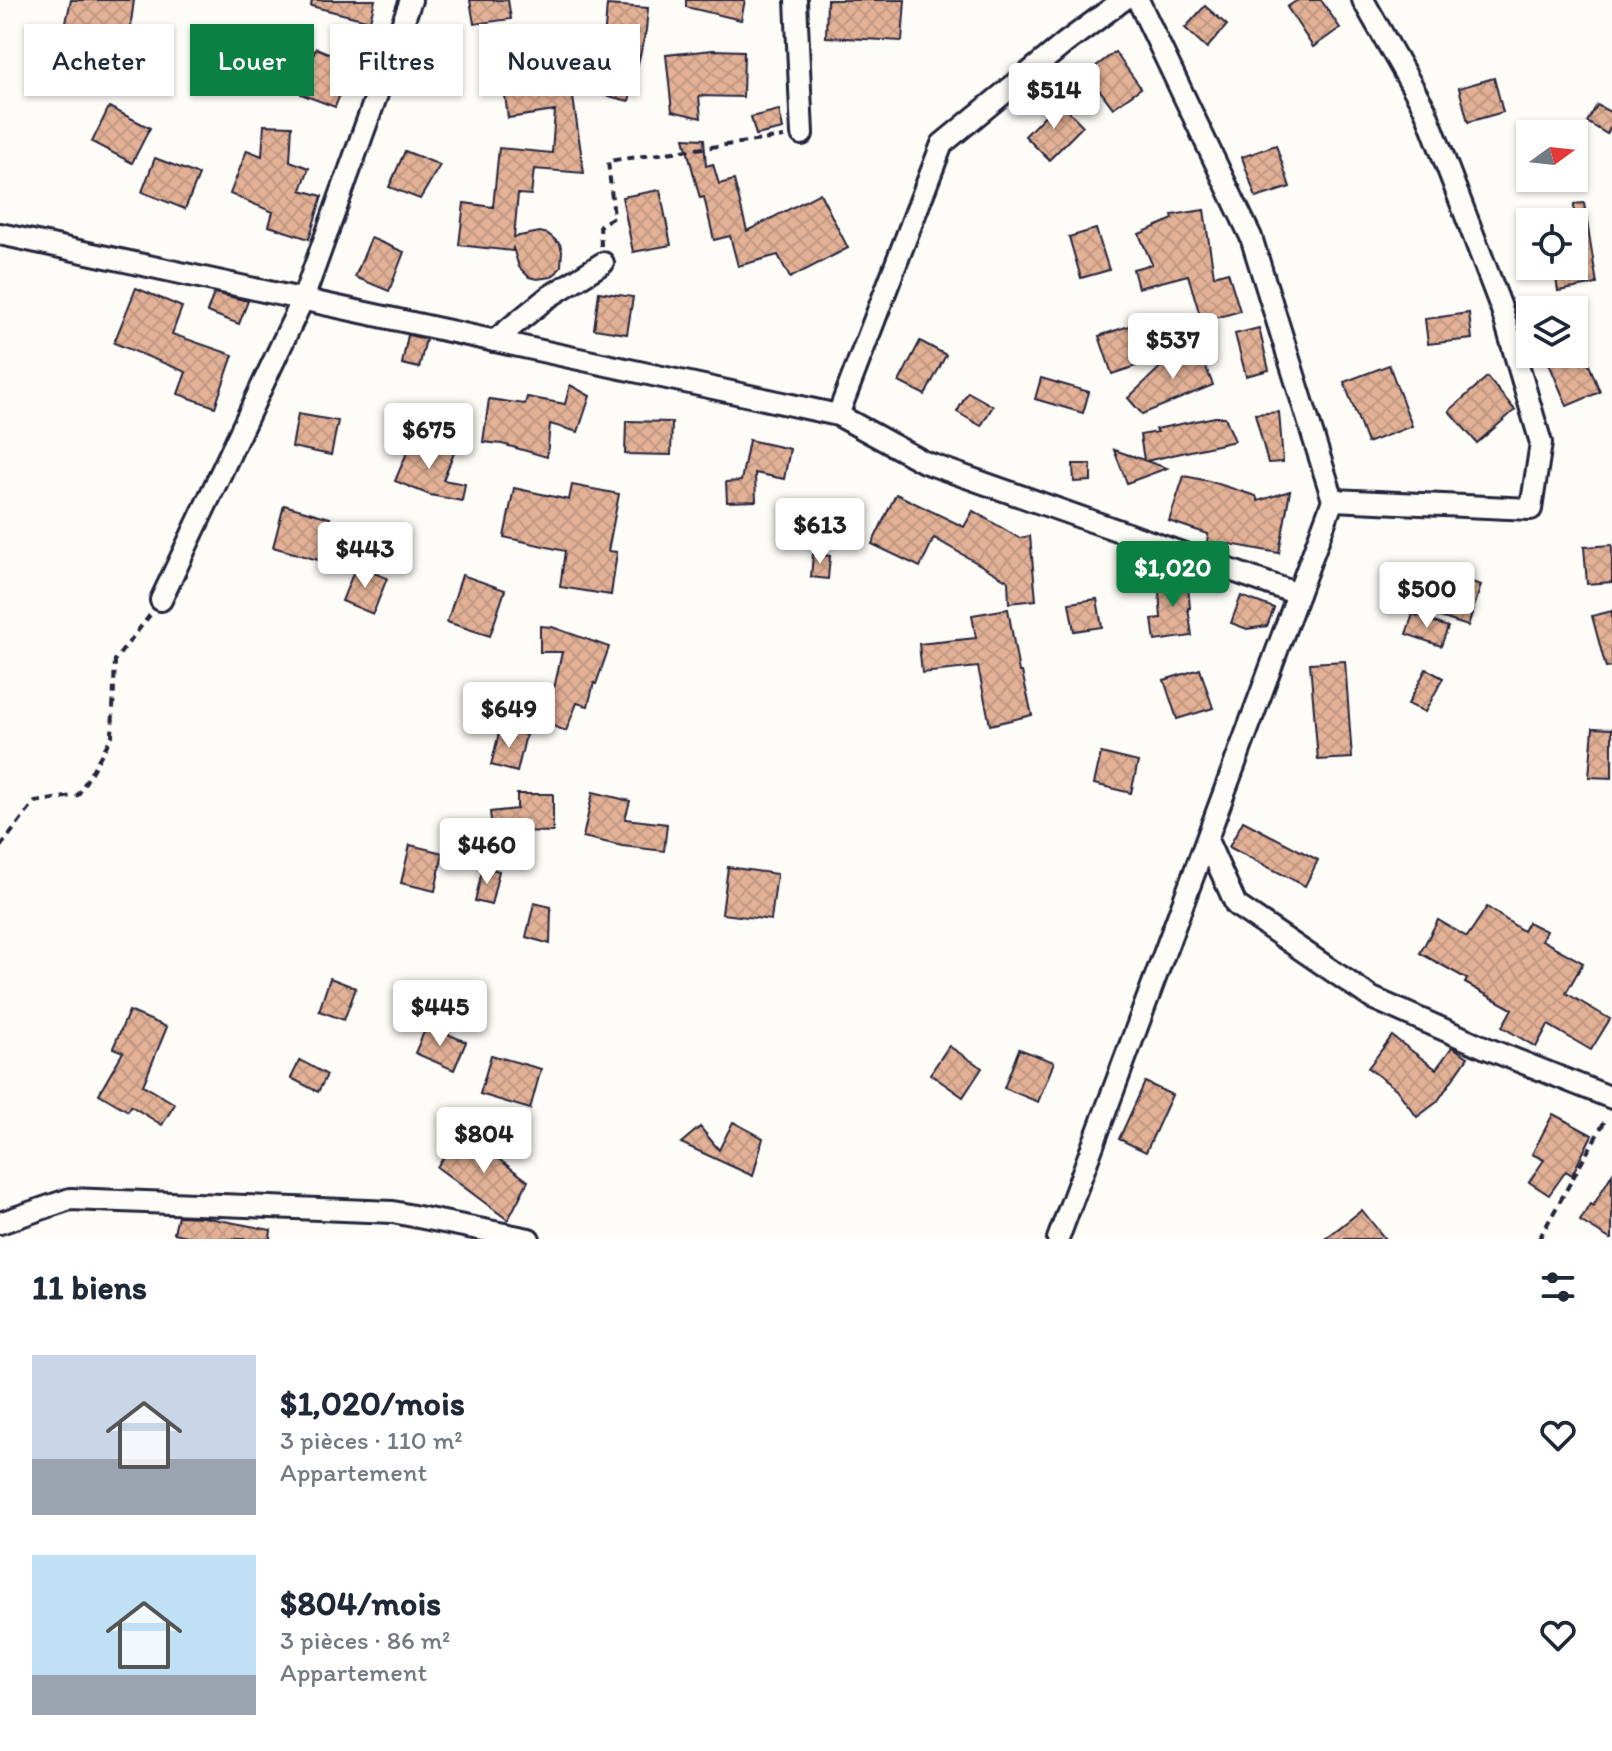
<!DOCTYPE html>
<html lang="fr">
<meta charset="utf-8">
<style>
:root{--surface:#fff;--page:#f2f2f3;--text:#1f2937;--muted:#747a83;--accent:#0b8043}
body{margin:0;font-family:Itim,sans-serif;background:var(--page);color:var(--text);height:100vh;display:flex;flex-direction:column;font-size:30px;white-space:nowrap}
*{box-sizing:border-box;margin:0}
p{font-size:26px;color:var(--muted)}
.icon{flex:none;width:44px;height:44px;fill:none;stroke:currentColor;stroke-width:2;stroke-linecap:round;stroke-linejoin:round}
.map{position:relative;height:1239px;overflow:hidden}
.side{display:flex;flex-direction:column;background:var(--surface);flex:1}
.side>*{flex:none}
.top-card{position:absolute;left:24px;top:24px;width:800px;height:72px;display:flex;gap:16px}
.needle{width:52px;rotate:75deg}
.fabs{position:absolute;left:1516px;top:120px;display:grid;gap:16px}
.fabs a{display:grid;place-items:center;width:72px;height:72px;border-radius:0px;background:var(--surface);box-shadow:0 2px 6px #0004;font-size:40px}
.price{position:absolute;translate:-50% -68px;padding:0 18px;border-radius:8px;background:#fff;color:#222;font-size:26px;line-height:52px;filter:drop-shadow(0 2px 4px #0008)}
.price::after{content:'';position:absolute;left:50%;top:48px;width:24px;height:18px;margin-left:-12px;background:inherit;clip-path:polygon(0 0,100% 0,50% 100%)}
.price.active{background:var(--accent);color:#fff}
ul{padding:0;list-style:none}
li{display:flex;align-items:center;gap:24px;height:200px;padding:0 32px}
li span{display:grid;place-items:center;flex:none;width:224px;height:160px;border-radius:0px;color:#555}
li>.icon{margin-inline-start:auto}
span .icon{width:96px;height:96px;fill:#fffc;stroke-width:1}
li b{font-size:34px}
h2{display:flex;justify-content:space-between;align-items:center;height:96px;padding:0 32px;font-size:34px}
.chip{padding:0 28px;border-radius:0px;background:var(--surface);box-shadow:0 2px 6px #0004;font-size:28px;line-height:72px}
.chip.active{background:var(--accent);color:#fff}
.map>svg:first-child{display:block}
.building{fill:url(#building-cross-hatch);stroke:#22223b;stroke-width:2}
.lines{fill:none;stroke-linecap:round;stroke-linejoin:round}
.minor-casing{stroke:#22223b;stroke-width:26}
.path{stroke:#22223b;stroke-width:4;stroke-dasharray:8 6;stroke-linecap:butt}
.minor{stroke:#fdfcf7;stroke-width:20}
</style>
<div class="map">
<svg width="1612" height="1239" viewBox="0 0 1612 1239">
<defs>
<pattern id="building-cross-hatch" width="8" height="8" patternUnits="userSpaceOnUse" patternTransform="scale(2)"><rect width="8" height="8" fill="#e3b196"/><path d="M0 0l8 8M0 8l8-8" fill="none" stroke="#c29882"/></pattern>
</defs>
<rect width="100%" height="100%" fill="#fdfcf7"/>
<filter id="ink" filterUnits="userSpaceOnUse"><feTurbulence type="fractalNoise" baseFrequency=".0125" numOctaves="2"/><feDisplacementMap in="SourceGraphic" scale="16" xChannelSelector="R" yChannelSelector="G"/><feConvolveMatrix kernelMatrix="1 2 1 2 8 2 1 2 1" color-interpolation-filters="sRGB"/></filter>
<g filter="url(#ink)">
<g class="building">
<path d="M71,0H134L128,45L108,43V41L64,31Z"/>
<path d="M312,0H375L370,21L311,6Z"/>
<path d="M470,0H508L511,19L474,24Z"/>
<path d="M686,0H745L741,20L686,7Z"/>
<path d="M827,0H905L902,41L826,37Z"/>
<path d="M1298,0H1321L1340,28L1313,47L1287,7Z"/>
<path d="M607,5L648,8L646,30L629,101L604,95L614,54L603,53Z"/>
<path d="M1205,6L1227,25L1207,48L1185,28Z"/>
<path d="M316,48L353,63L335,107L301,94V87Z"/>
<path d="M713,50L744,51L743,97L699,96L701,118L672,111L666,55Z"/>
<path d="M1115,52L1141,88L1113,108L1087,73Z"/>
<path d="M567,56L584,173L534,169L531,195L518,194L514,237L540,232L548,234L560,244L562,251L561,266L557,272L551,277L537,279L529,277L519,267L513,248L512,251L459,245L464,203L493,207L499,148L552,153L555,111L508,118L501,65Z"/>
<path d="M1494,78L1503,112L1468,122L1459,88Z"/>
<path d="M1059,101L1083,126L1049,160L1025,136Z"/>
<path d="M1597,105L1612,113V124L1607,134L1587,122Z"/>
<path d="M109,107L150,128L132,163L92,142Z"/>
<path d="M779,110L783,129L756,135L751,117Z"/>
<path d="M264,125L292,126L290,161L309,168L301,190L322,196L309,239L269,226L273,212L230,194L247,150L262,156Z"/>
<path d="M684,138L704,139L706,166L713,164L719,184L734,180L747,231L820,193L848,248L790,278L778,255L738,266L730,236L714,240L704,197L700,198Z"/>
<path d="M1276,145L1290,187L1256,198L1242,157Z"/>
<path d="M405,151L440,165L420,199L389,187Z"/>
<path d="M155,158L199,175L185,209L142,192Z"/>
<path d="M660,190L671,245L633,252L622,197Z"/>
<path d="M1584,203L1597,284L1558,291L1554,266H1574V204Z"/>
<path d="M1204,210L1214,276L1228,272L1240,311L1202,322L1188,275L1138,288L1133,269L1152,264L1139,234L1173,219L1172,215Z"/>
<path d="M1096,229L1109,270L1081,278L1069,237Z"/>
<path d="M371,238L404,252L389,291L355,277Z"/>
<path d="M136,288L182,307L172,334L233,355L215,407L178,394L186,372L114,343Z"/>
<path d="M599,292L633,297L627,334L594,329Z"/>
<path d="M214,293L248,301L239,324L207,312Z"/>
<path d="M1469,313L1472,339L1428,344L1425,319Z"/>
<path d="M1135,324L1148,362L1112,374L1099,336Z"/>
<path d="M1259,328L1269,370L1246,376L1235,334Z"/>
<path d="M408,335L426,339L419,368L402,364Z"/>
<path d="M920,341L946,355L925,395L899,382Z"/>
<path d="M1197,345L1213,385L1142,414L1128,398L1174,354Z"/>
<path d="M1583,350L1600,392L1567,406L1545,354H1574Z"/>
<path d="M1389,365L1412,426L1367,443L1344,382Z"/>
<path d="M1487,377L1515,410L1477,443L1449,411Z"/>
<path d="M1041,378L1089,392L1083,413L1035,399Z"/>
<path d="M570,385L590,396L578,432L550,424L547,457L502,444L483,442L489,399L525,404L527,397L565,404Z"/>
<path d="M968,392L993,406L981,426L957,412Z"/>
<path d="M1279,412L1283,462L1268,463L1255,414Z"/>
<path d="M298,414L338,421L331,455L292,447Z"/>
<path d="M1215,417H1225L1235,441L1146,461L1167,468L1127,483L1114,450L1144,460L1140,435L1158,432L1156,429Z"/>
<path d="M626,421L672,422L671,455L625,454Z"/>
<path d="M414,436L454,453L443,480L465,484L462,501L430,495L395,481Z"/>
<path d="M749,440L790,449L784,479L755,473L756,501L727,502L726,482L741,481Z"/>
<path d="M1073,464H1091V481L1074,482Z"/>
<path d="M1184,476L1209,481L1256,496L1258,501L1290,491L1279,553L1230,544L1229,545L1207,542L1208,534L1169,521Z"/>
<path d="M572,485L619,494L608,551L617,552L611,595L560,587L565,551L504,537L514,488L569,500Z"/>
<path d="M896,494L964,527L973,511L1019,538L1030,536L1036,600L1009,603L1008,581L934,538L920,567L872,544Z"/>
<path d="M284,505L330,518L318,560L273,547Z"/>
<path d="M1612,545V582L1587,584L1584,547Z"/>
<path d="M813,554L830,556L828,579L811,577Z"/>
<path d="M356,566L387,578L373,614L342,601Z"/>
<path d="M462,575L505,590L490,636L447,622Z"/>
<path d="M1449,575L1481,585L1468,626L1437,616Z"/>
<path d="M1187,576L1190,608H1188L1192,636L1155,641L1152,619L1161,618L1158,578Z"/>
<path d="M1241,596L1274,608L1267,626L1247,629L1231,623Z"/>
<path d="M1097,599L1102,627L1074,631L1069,603Z"/>
<path d="M1008,609L1019,672H1022L1032,715L990,725L978,667L922,673L919,644L976,638L972,615Z"/>
<path d="M1612,611V667L1606,668L1592,616Z"/>
<path d="M1413,614L1448,627L1441,646L1406,634Z"/>
<path d="M540,626L552,627L609,647L596,684L594,683L588,706L577,703L566,731L531,718L537,702L550,707L562,652H540Z"/>
<path d="M1345,661L1352,758L1318,760L1310,663Z"/>
<path d="M1200,669L1213,708L1177,719L1164,680Z"/>
<path d="M1426,669L1443,678L1425,712L1408,704Z"/>
<path d="M1593,728L1612,729V778L1589,777Z"/>
<path d="M500,729L526,735L517,772L491,765Z"/>
<path d="M1101,753L1138,762L1131,793L1094,784Z"/>
<path d="M593,792L630,801L625,819L667,824L664,851L622,846L583,837Z"/>
<path d="M517,794H553V832L516,831L517,826L492,829L490,812L517,809Z"/>
<path d="M1243,821L1318,860L1305,886L1229,847Z"/>
<path d="M410,845L443,853L435,891L401,883Z"/>
<path d="M483,867L499,871L491,905L475,901Z"/>
<path d="M728,867L777,874L771,920L722,914Z"/>
<path d="M534,903L551,907L550,944L526,937Z"/>
<path d="M1487,907L1523,931L1528,922L1546,931L1542,940L1583,963L1566,993L1610,1019L1591,1050L1548,1025L1536,1047L1502,1027L1512,1009L1465,983L1467,979L1420,953L1438,920L1467,937Z"/>
<path d="M330,978L356,988L344,1020L319,1011Z"/>
<path d="M129,1011L167,1027L143,1085L175,1104L162,1125L131,1106L128,1111L99,1094L123,1052L113,1048Z"/>
<path d="M427,1025L466,1042L454,1070L415,1053Z"/>
<path d="M1392,1036L1436,1069L1452,1047L1468,1057L1437,1102L1417,1117L1396,1089L1368,1068Z"/>
<path d="M949,1046L982,1068L963,1097L930,1074Z"/>
<path d="M1019,1049L1054,1062L1038,1102L1004,1088Z"/>
<path d="M491,1055L541,1069L530,1109L480,1094Z"/>
<path d="M300,1060L327,1075L318,1092L291,1078Z"/>
<path d="M1145,1082L1172,1095L1146,1152L1119,1139Z"/>
<path d="M1553,1114L1592,1135L1572,1175L1566,1171L1549,1195L1529,1182L1544,1160L1532,1154Z"/>
<path d="M733,1122L763,1138L753,1176L681,1143L700,1127L719,1150Z"/>
<path d="M462,1132L528,1181L508,1220L437,1167Z"/>
<path d="M1612,1174V1239H1610L1580,1221L1590,1204L1593,1206Z"/>
<path d="M1362,1210L1385,1239H1325Z"/>
<path d="M178,1216L203,1217L271,1230L270,1239H201L174,1233Z"/>
</g>
<g class="lines">
<g class="minor-casing">
<g id="minor">
<path d="M796,0L802,134"/>
<path d="M0,234L838,415L942,144L1065,43L1123,0"/>
<path d="M494,341L547,298L603,263"/>
<path d="M838,415L924,462L1298,594"/>
<path d="M1333,500L1531,509L1541,443L1502,310L1425,109L1363,0"/>
<path d="M161,600L303,299L411,0"/>
<path d="M1207,840L1236,905L1372,998L1486,1048L1612,1098"/>
<path d="M0,1223L70,1199L393,1212L529,1239"/>
<path d="M1058,1239L1333,500L1251,237L1138,0"/>
</g>
</g>
<g class="path">
<path d="M601,246L600,225L614,217L608,161L784,137"/>
<path d="M0,847L35,802L78,795L112,736L115,660L150,615"/>
<path d="M1539,1239L1607,1117"/>
</g>
<use href="#minor" class="minor"/>
</g>
</g>
</svg>
<div class="fabs">
<a><svg class="needle" viewBox="-14 -14 28 28"><path d="M0-13l5 13h-10z" fill="#e53935"/><path d="M0 13l5-13h-10z" fill="#747a83"/></svg></a>
<a><svg class="icon" aria-label="locate" viewBox="0 0 24 24"><circle cx="12" cy="12" r="6"/><path d="M12 2v4M12 18v4M2 12h4M18 12h4"/></svg></a>
<a><svg class="icon" aria-label="layers" viewBox="0 0 24 24"><path d="M12 4l9 5-9 5-9-5zM3 14l9 5 9-5"/></svg></a>
</div>
<b class="price" style="left:1054px;top:131px">$514</b>
<b class="price" style="left:1173px;top:381px">$537</b>
<b class="price" style="left:429px;top:471px">$675</b>
<b class="price" style="left:820px;top:566px">$613</b>
<b class="price" style="left:365px;top:590px">$443</b>
<b class="price active" style="left:1173px;top:609px">$1,020</b>
<b class="price" style="left:1427px;top:630px">$500</b>
<b class="price" style="left:509px;top:750px">$649</b>
<b class="price" style="left:487px;top:886px">$460</b>
<b class="price" style="left:440px;top:1048px">$445</b>
<b class="price" style="left:484px;top:1175px">$804</b>
<div class="top-card">
<a class="chip">Acheter</a>
<a class="chip active">Louer</a>
<a class="chip">Filtres</a>
<a class="chip">Nouveau</a>
</div>
</div>
<section class="side">
<h2>11 biens<svg class="icon" aria-label="filters" viewBox="0 0 24 24"><path d="M4 7h16M4 17h16"/><circle cx="9" cy="7" r="2"/><circle cx="15" cy="17" r="2"/></svg></h2>
<ul>
<li><span style="background:linear-gradient(#c9d6e8 65%,#9aa5b1 0)"><svg class="icon" aria-label="home" viewBox="0 0 24 24"><path d="M3 11l9-7 9 7M6 9v11h12V9"/></svg></span><div><b>$1,020/mois</b><p>3 pièces · 110 m²</p><p>Appartement</p></div><svg class="icon" aria-label="heart" viewBox="0 0 24 24"><path d="M12 20l-8-8c-3-5 5-10 8-4 3-6 11-1 8 4z"/></svg></li>
<li><span style="background:linear-gradient(#bfe0f5 75%,#9aa5b1 0)"><svg class="icon" aria-label="home" viewBox="0 0 24 24"><path d="M3 11l9-7 9 7M6 9v11h12V9"/></svg></span><div><b>$804/mois</b><p>3 pièces · 86 m²</p><p>Appartement</p></div><svg class="icon" aria-label="heart" viewBox="0 0 24 24"><path d="M12 20l-8-8c-3-5 5-10 8-4 3-6 11-1 8 4z"/></svg></li>
</ul>
</section>
